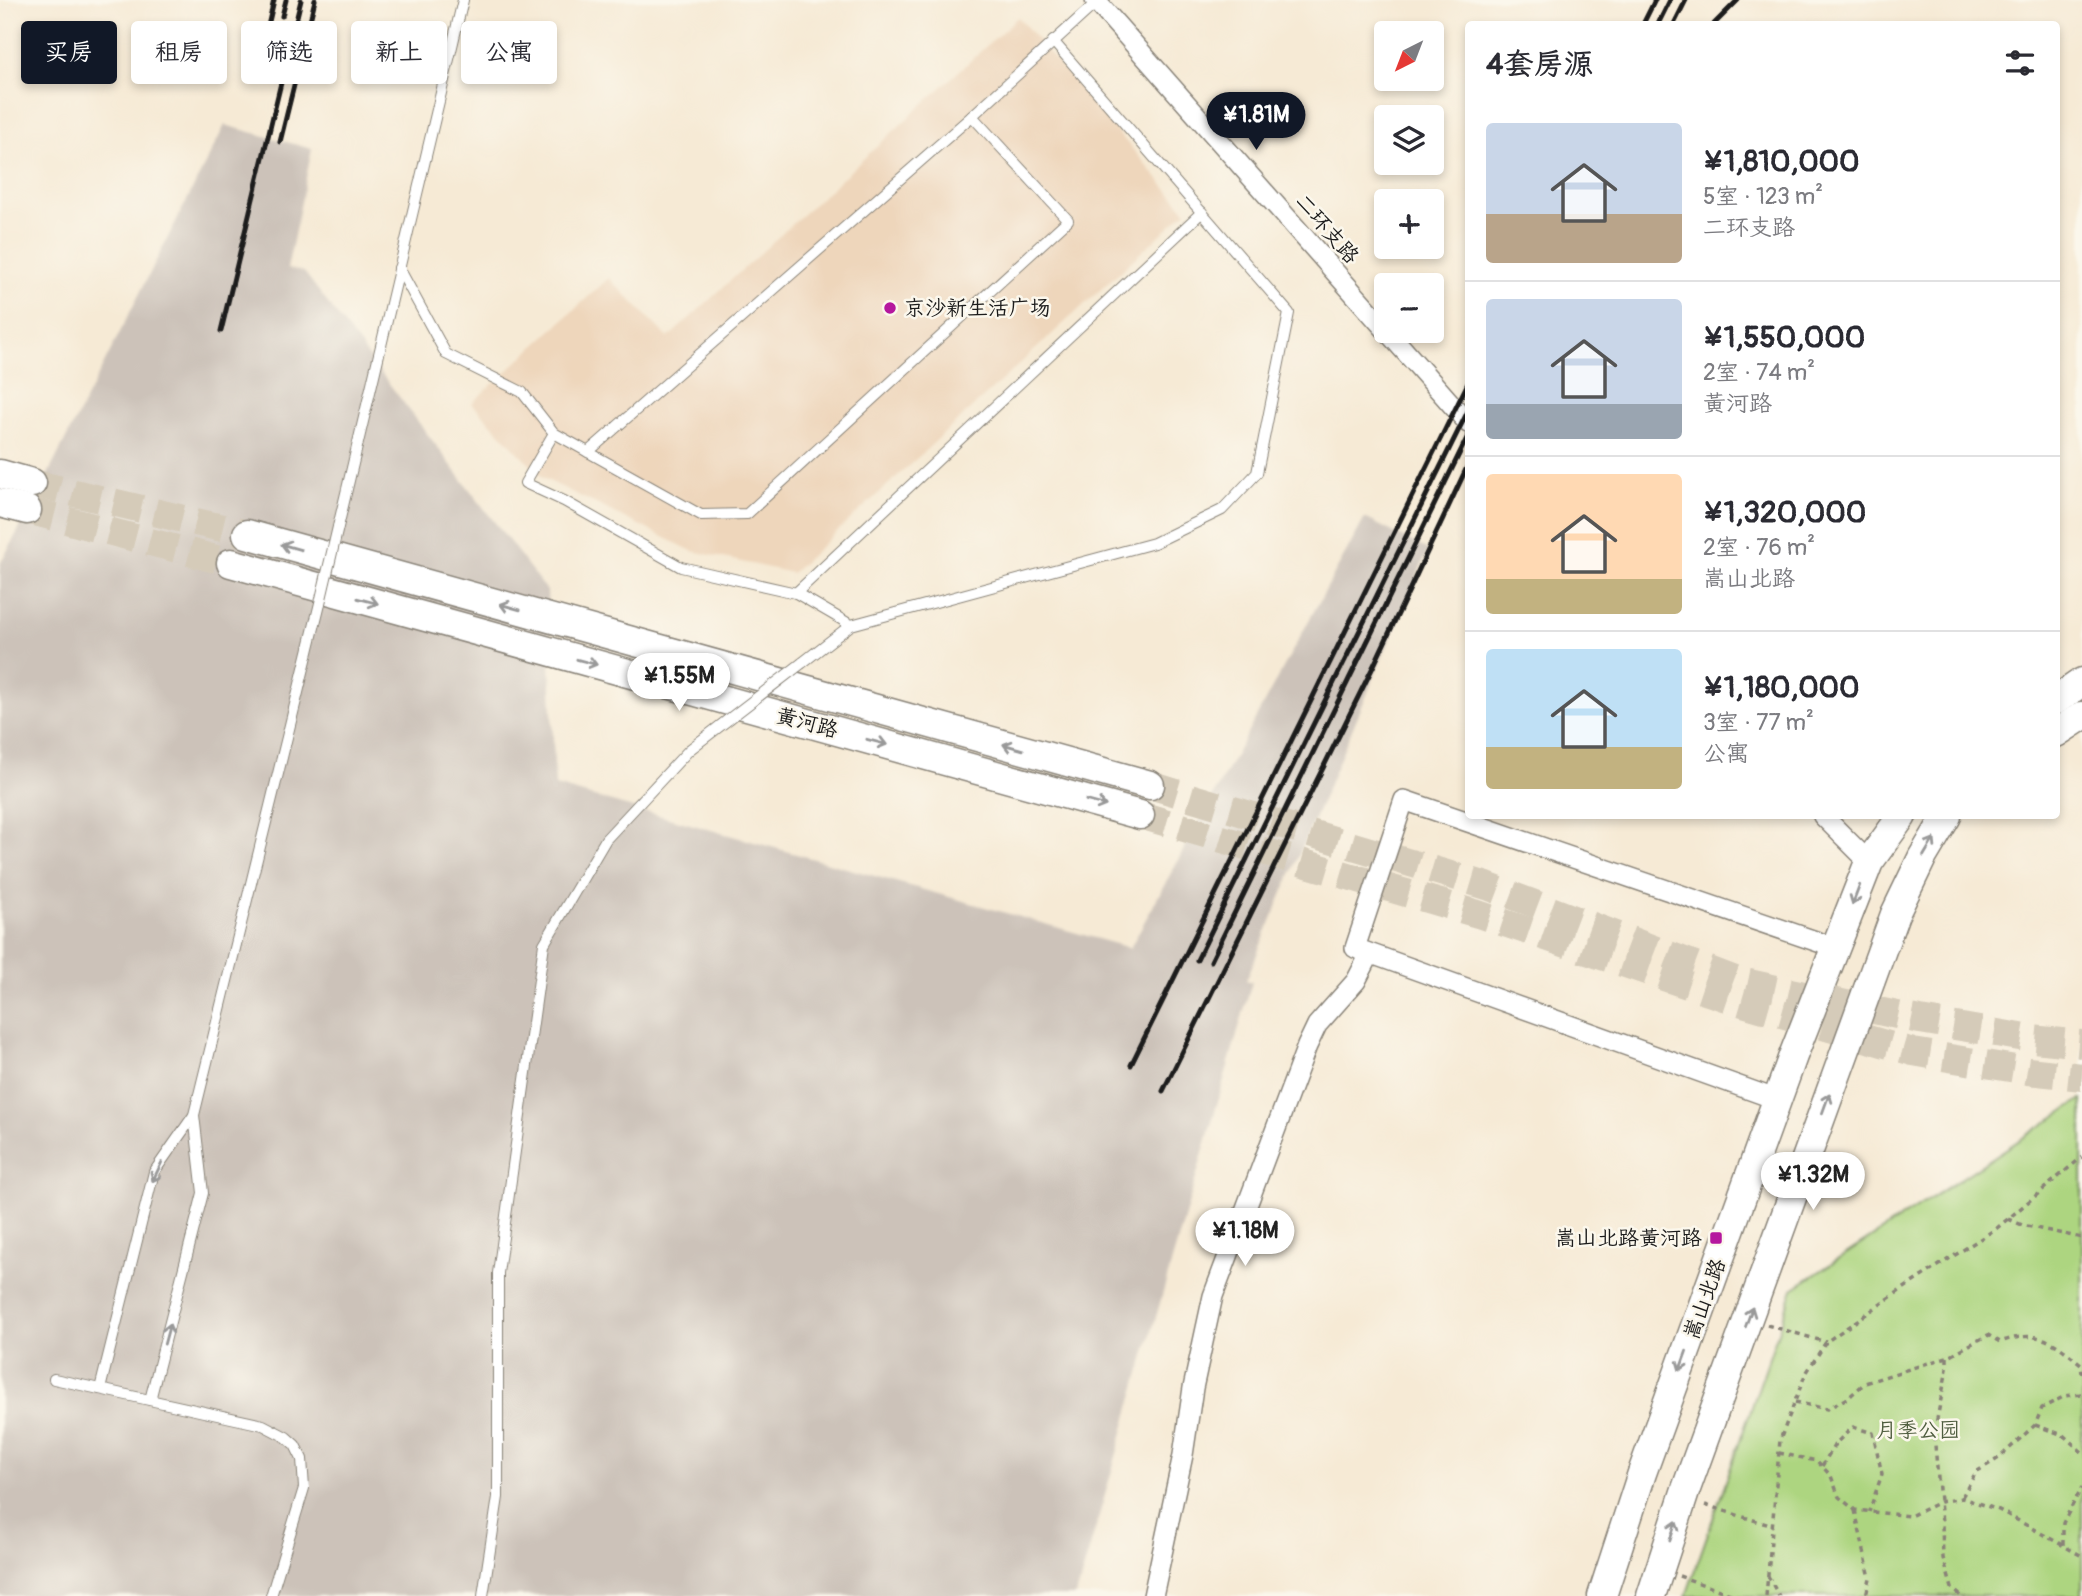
<!DOCTYPE html>
<html lang="zh">
<meta charset="utf-8">
<style>
:root{--surface:#fff;--page:#f2f2f3;--text:#2b2b33;--muted:#7c7c81;--line:#e1e1e2;--accent:#111827}
body{margin:0;font-family:Pangolin,"LXGW WenKai TC",sans-serif;background:var(--page);color:var(--text);height:100vh;display:flex;flex-direction:column;font-size:26px;white-space:nowrap}
*{box-sizing:border-box;margin:0}
p{font-size:23px;color:var(--muted)}
.icon{flex:none;width:38px;height:38px;fill:none;stroke:currentColor;stroke-width:2;stroke-linecap:round;stroke-linejoin:round}
.map{position:relative;flex:1;overflow:hidden}
.details{position:absolute;left:1465px;top:21px;width:595px;height:798px;display:flex;flex-direction:column;background:var(--surface);border-radius:7px;box-shadow:0 4px 10px #0003}
.details>*{flex:none}
.banner{position:absolute;left:21px;top:21px;width:665px;height:63px;display:flex;gap:14px}
.needle{width:46px;rotate:222deg}
.tools{position:absolute;left:1374px;top:21px;display:grid;gap:14px}
.tools a{display:grid;place-items:center;width:70px;height:70px;border-radius:7px;background:var(--surface);box-shadow:0 4px 10px #0003;font-size:35px}
.price{position:absolute;translate:-50% -60px;padding:0 16px;border-radius:24px;background:#fff;color:#222;font-size:23px;line-height:46px;filter:drop-shadow(0 2px 4px #0008)}
.price::after{content:'';position:absolute;left:50%;top:42px;width:21px;height:16px;margin-left:-10px;background:inherit;clip-path:polygon(0 0,100% 0,50% 100%)}
.price.selected{background:var(--accent);color:#fff}
ul{padding:0;list-style:none}
li{display:flex;align-items:center;gap:21px;height:175px;padding:0 21px}
li+li{border-top:2px solid var(--line)}
li span{display:grid;place-items:center;flex:none;width:196px;height:140px;border-radius:7px;color:#555}
li>.icon{margin-inline-start:auto}
span .icon{width:84px;height:84px;fill:#fffc;stroke-width:1}
li b{font-size:30px}
h2{display:flex;justify-content:space-between;align-items:center;height:84px;padding:0 21px;font-size:30px}
.pill{padding:0 24px;border-radius:7px;background:var(--surface);box-shadow:0 4px 10px #0003;font-size:24px;line-height:63px}
.pill.selected{background:var(--accent);color:#fff}
.map>svg:first-child{display:block}
.built{fill:#eed6bb}
.railway{fill:#ccc2b9}
.green{fill:#add580;stroke:#64784e;stroke-width:2}
.lines{fill:none;stroke-linecap:round;stroke-linejoin:round}
.secondary-tunnel{stroke:#d5cbb9;stroke-width:28;stroke-dasharray:28 14;stroke-linecap:butt}
.service-casing{stroke:#898378;stroke-width:12}
.minor-casing{stroke:#898378;stroke-width:22}
.secondary-casing{stroke:#898378;stroke-width:31}
.path{stroke:#898378;stroke-width:3.5;stroke-dasharray:5 5;stroke-linecap:butt}
.service{stroke:#fff;stroke-width:10}
.minor{stroke:#fff;stroke-width:19}
.secondary{stroke:#fff;stroke-width:28}
.rail{stroke:#1c1c1c;stroke-width:5}
.service-bridge-casing{stroke:#898378;stroke-width:12;stroke-linecap:butt}
.service-bridge{stroke:#fff;stroke-width:10}
.oneway{stroke:#999}
.poi-dot{fill:#b5179e;stroke:#fbf7ec;stroke-width:2.5}
.labels{text-anchor:middle;dominant-baseline:central;stroke-width:5;stroke-linejoin:round;paint-order:stroke}
.street-label{font-size:21px;fill:#1c1c1c;stroke:#fbf7ec}
.poi-label{font-size:21px;fill:#1c1c1c;stroke:#fbf7ec;text-anchor:start}
.park-label{font-size:21px;fill:#4f5d3f;stroke:#fbf7ec}
</style>
<div class="map">
<svg width="2082" height="1596" viewBox="0 0 2082 1596">
<rect width="100%" height="100%" fill="#fbf7ec"/>
<filter id="ink" filterUnits="userSpaceOnUse"><feTurbulence type="fractalNoise" baseFrequency=".0143" numOctaves="2"/><feDisplacementMap in="SourceGraphic" scale="14" xChannelSelector="R" yChannelSelector="G"/><feConvolveMatrix kernelMatrix="1 2 1 2 8 2 1 2 1" color-interpolation-filters="sRGB"/></filter>
<filter id="wash" filterUnits="userSpaceOnUse"><feTurbulence type="fractalNoise" baseFrequency=".00686" numOctaves="4" result="noise"/><feDisplacementMap in="SourceGraphic" scale="28" xChannelSelector="R" yChannelSelector="G"/><feGaussianBlur stdDeviation="1.57" result="paint"/><feColorMatrix in="noise" values="0 0 0 0 0 0 0 0 0 0 0 0 0 0 0 0 0 1.4 0 .05"/><feComposite in="paint" operator="in"/></filter>
<g filter="url(#wash)">
<rect width="100%" height="100%" fill="#f6ead5"/>
<path class="built" d="M1018,17L1186,211L792,573L692,551L543,478L472,403L609,278L668,338Z"/>
<path class="railway" d="M225,125L312,149L287,269L304,272L547,591L555,786L1130,948L1365,518L1428,550L1246,980L1252,982L1076,1596H0V564L36,498Z"/>
<path class="green" d="M2082,1099V1596H1686L1793,1289Z"/>
</g>
<g filter="url(#ink)">
<g class="lines">
<g class="secondary-tunnel">
<path d="M32,483L247,534"/>
<path d="M27,510L231,563"/>
<path d="M1150,785L1487,886L1735,980L1920,1020L2032,1039L2082,1044"/>
<path d="M1140,815L1478,914L1729,999L1913,1052L2028,1071L2082,1077"/>
</g>
<g class="service-casing">
<g id="service">
<path d="M399,268L446,354L522,392L554,433L701,515L747,514L1068,220L972,116L1097,2"/>
<path d="M554,433L525,483L564,501L681,567L796,593L851,625"/>
<path d="M588,452L972,116"/>
<path d="M338,527L463,0"/>
<path d="M796,593L1202,212"/>
<path d="M802,663L851,625L1154,543L1222,510L1257,473L1289,313L1053,41"/>
<path d="M54,1379L263,1425L286,1437L295,1445L302,1459L304,1488L271,1596"/>
<path d="M100,1389L154,1172L194,1115"/>
<path d="M150,1400L203,1193L194,1115L320,603"/>
<path d="M483,1596L498,1497V1273L544,944L606,839L689,750L729,719"/>
</g>
</g>
<g class="minor-casing">
<g id="minor">
<path d="M1095,0L1386,330"/>
<path d="M1387,331L1468,423"/>
<path d="M1823,816L1869,862"/>
<path d="M1778,1100L1355,948L1404,800L1836,948"/>
<path d="M1153,1596L1183,1455L1193,1388L1213,1296L1307,1046L1317,1025L1356,981L1370,954"/>
</g>
</g>
<g class="secondary-casing">
<g id="secondary">
<path d="M0,474L32,483"/>
<path d="M0,503L27,510"/>
<path d="M247,534L1150,785"/>
<path d="M231,563L1140,815"/>
<path d="M2056,700L2082,682"/>
<path d="M2056,733L2082,716"/>
<path d="M1602,1596L1642,1473L1793,1056L1869,862L1902,816"/>
<path d="M1651,1596L1686,1489L1895,914L1922,858L1947,816"/>
</g>
</g>
<g class="path">
<path d="M2008,1219L2022,1225L2082,1238"/>
<path d="M1767,1325L1826,1342"/>
<path d="M1947,1357V1369L1934,1434L1942,1523L1943,1558L1952,1588L1961,1596"/>
<path d="M1795,1402L1827,1409L1849,1397L1865,1383L1947,1357L1988,1335L2000,1342C2038,1329 2052,1340 2081,1364L2082,1373"/>
<path d="M2035,1425L2063,1435L2082,1452"/>
<path d="M1779,1453L1817,1461L1831,1476L1839,1497L1855,1510L1910,1516L1940,1502L1962,1498L1999,1510L2082,1556"/>
<path d="M1822,1466L1835,1444L1853,1427L1873,1433L1882,1474L1869,1512"/>
<path d="M1962,1497L1976,1472L1999,1458L2035,1425L2042,1408L2065,1396L2082,1394"/>
<path d="M1705,1505L1773,1526"/>
<path d="M1855,1510L1870,1578L1866,1596"/>
<path d="M2063,1545V1523L2082,1487"/>
<path d="M1679,1576L1736,1596"/>
<path d="M1768,1576L1779,1596"/>
<path d="M1766,1596L1780,1440L1805,1375L1826,1342L1901,1290L1997,1228L2082,1157"/>
</g>
<use href="#service" class="service"/>
<use href="#minor" class="minor"/>
<use href="#secondary" class="secondary"/>
<g class="rail">
<path d="M282,16L286,0"/>
<path d="M1643,24L1655,0"/>
<path d="M1658,24L1670,0"/>
<path d="M1674,24L1686,0"/>
<path d="M1714,24L1738,0"/>
<path d="M264,43L274,0"/>
<path d="M280,142L315,0"/>
<path d="M221,331L301,0"/>
<path d="M1197,960L1468,411"/>
<path d="M1211,961L1468,436"/>
<path d="M1131,1065L1468,383"/>
<path d="M1163,1091L1375,663L1468,465"/>
</g>
<g class="service-bridge-casing">
<g id="service-bridge">
<path d="M320,603L338,527"/>
<path d="M729,719L802,663"/>
</g>
</g>
<use href="#service-bridge" class="service-bridge"/>
</g>
<defs><path id="oneway-shaft" d="M-6 0H5M1.5-3L5.5 0L1.5 3" fill="none" stroke-width="1.6" stroke-linecap="round" stroke-linejoin="round" transform="scale(1.75)"/></defs>
<g class="oneway">
<use href="#oneway-shaft" transform="translate(291 547) rotate(-164)"/>
<use href="#oneway-shaft" transform="translate(368 601) rotate(15)"/>
<use href="#oneway-shaft" transform="translate(510 607) rotate(-164)"/>
<use href="#oneway-shaft" transform="translate(587 662) rotate(15)"/>
<use href="#oneway-shaft" transform="translate(877 742) rotate(15)"/>
<use href="#oneway-shaft" transform="translate(1013 747) rotate(-164)"/>
<use href="#oneway-shaft" transform="translate(1096 803) rotate(15)"/>
<use href="#oneway-shaft" transform="translate(1929 847) rotate(-59)"/>
<use href="#oneway-shaft" transform="translate(1856 895) rotate(111)"/>
<use href="#oneway-shaft" transform="translate(1826 1103) rotate(-70)"/>
<use href="#oneway-shaft" transform="translate(157 1172) rotate(116)"/>
<use href="#oneway-shaft" transform="translate(1749 1317) rotate(-70)"/>
<use href="#oneway-shaft" transform="translate(167 1334) rotate(-75)"/>
<use href="#oneway-shaft" transform="translate(1683 1361) rotate(110)"/>
<use href="#oneway-shaft" transform="translate(1673 1531) rotate(-72)"/>
</g>
</g>
<g class="poi-dot">
<circle cx="890" cy="308" r="7"/>
<rect x="1709" y="1231" width="14" height="14" rx="3.5"/>
</g>
<g class="labels">
<g class="street-label">
<text transform="translate(1327 229) rotate(49)">二环支路</text>
<text transform="translate(807 723) rotate(15)">黄河路</text>
<text transform="translate(1705 1299) rotate(-70)">嵩山北路</text>
</g>
<g class="poi-label">
<text x="904" y="308">京沙新生活广场</text>
<text x="1702" y="1238" text-anchor="end">嵩山北路黄河路</text>
</g>
<g class="park-label">
<text x="1918" y="1430">月季公园</text>
</g>
</g>
</svg>
<div class="tools">
<a><svg class="needle" viewBox="-14 -14 28 28"><path d="M0-13l5 13h-10z" fill="#e53935"/><path d="M0 13l5-13h-10z" fill="#7c7c81"/></svg></a>
<a><svg class="icon" aria-label="layers" viewBox="0 0 24 24"><path d="M12 4l9 5-9 5-9-5zM3 14l9 5 9-5"/></svg></a>
<a>+</a>
<a>−</a>
</div>
<b class="price selected" style="left:1256px;top:152px">¥1.81M</b>
<b class="price" style="left:679px;top:713px">¥1.55M</b>
<b class="price" style="left:1813px;top:1212px">¥1.32M</b>
<b class="price" style="left:1245px;top:1268px">¥1.18M</b>
<div class="banner">
<a class="pill selected">买房</a>
<a class="pill">租房</a>
<a class="pill">筛选</a>
<a class="pill">新上</a>
<a class="pill">公寓</a>
</div>
<section class="details">
<h2>4套房源<svg class="icon" aria-label="filters" viewBox="0 0 24 24"><path d="M4 7h16M4 17h16"/><circle cx="9" cy="7" r="2"/><circle cx="15" cy="17" r="2"/></svg></h2>
<ul>
<li><span style="background:linear-gradient(#c9d6e8 65%,#b9a48a 0)"><svg class="icon" aria-label="home" viewBox="0 0 24 24"><path d="M3 11l9-7 9 7M6 9v11h12V9"/></svg></span><div><b>¥1,810,000</b><p>5室 · 123 m²</p><p>二环支路</p></div></li>
<li><span style="background:linear-gradient(#c9d6e8 75%,#9aa5b1 0)"><svg class="icon" aria-label="home" viewBox="0 0 24 24"><path d="M3 11l9-7 9 7M6 9v11h12V9"/></svg></span><div><b>¥1,550,000</b><p>2室 · 74 m²</p><p>黄河路</p></div></li>
<li><span style="background:linear-gradient(#ffd9b3 75%,#c2b280 0)"><svg class="icon" aria-label="home" viewBox="0 0 24 24"><path d="M3 11l9-7 9 7M6 9v11h12V9"/></svg></span><div><b>¥1,320,000</b><p>2室 · 76 m²</p><p>嵩山北路</p></div></li>
<li><span style="background:linear-gradient(#bfe0f5 70%,#c2b280 0)"><svg class="icon" aria-label="home" viewBox="0 0 24 24"><path d="M3 11l9-7 9 7M6 9v11h12V9"/></svg></span><div><b>¥1,180,000</b><p>3室 · 77 m²</p><p>公寓</p></div></li>
</ul>
</section>
</div>
